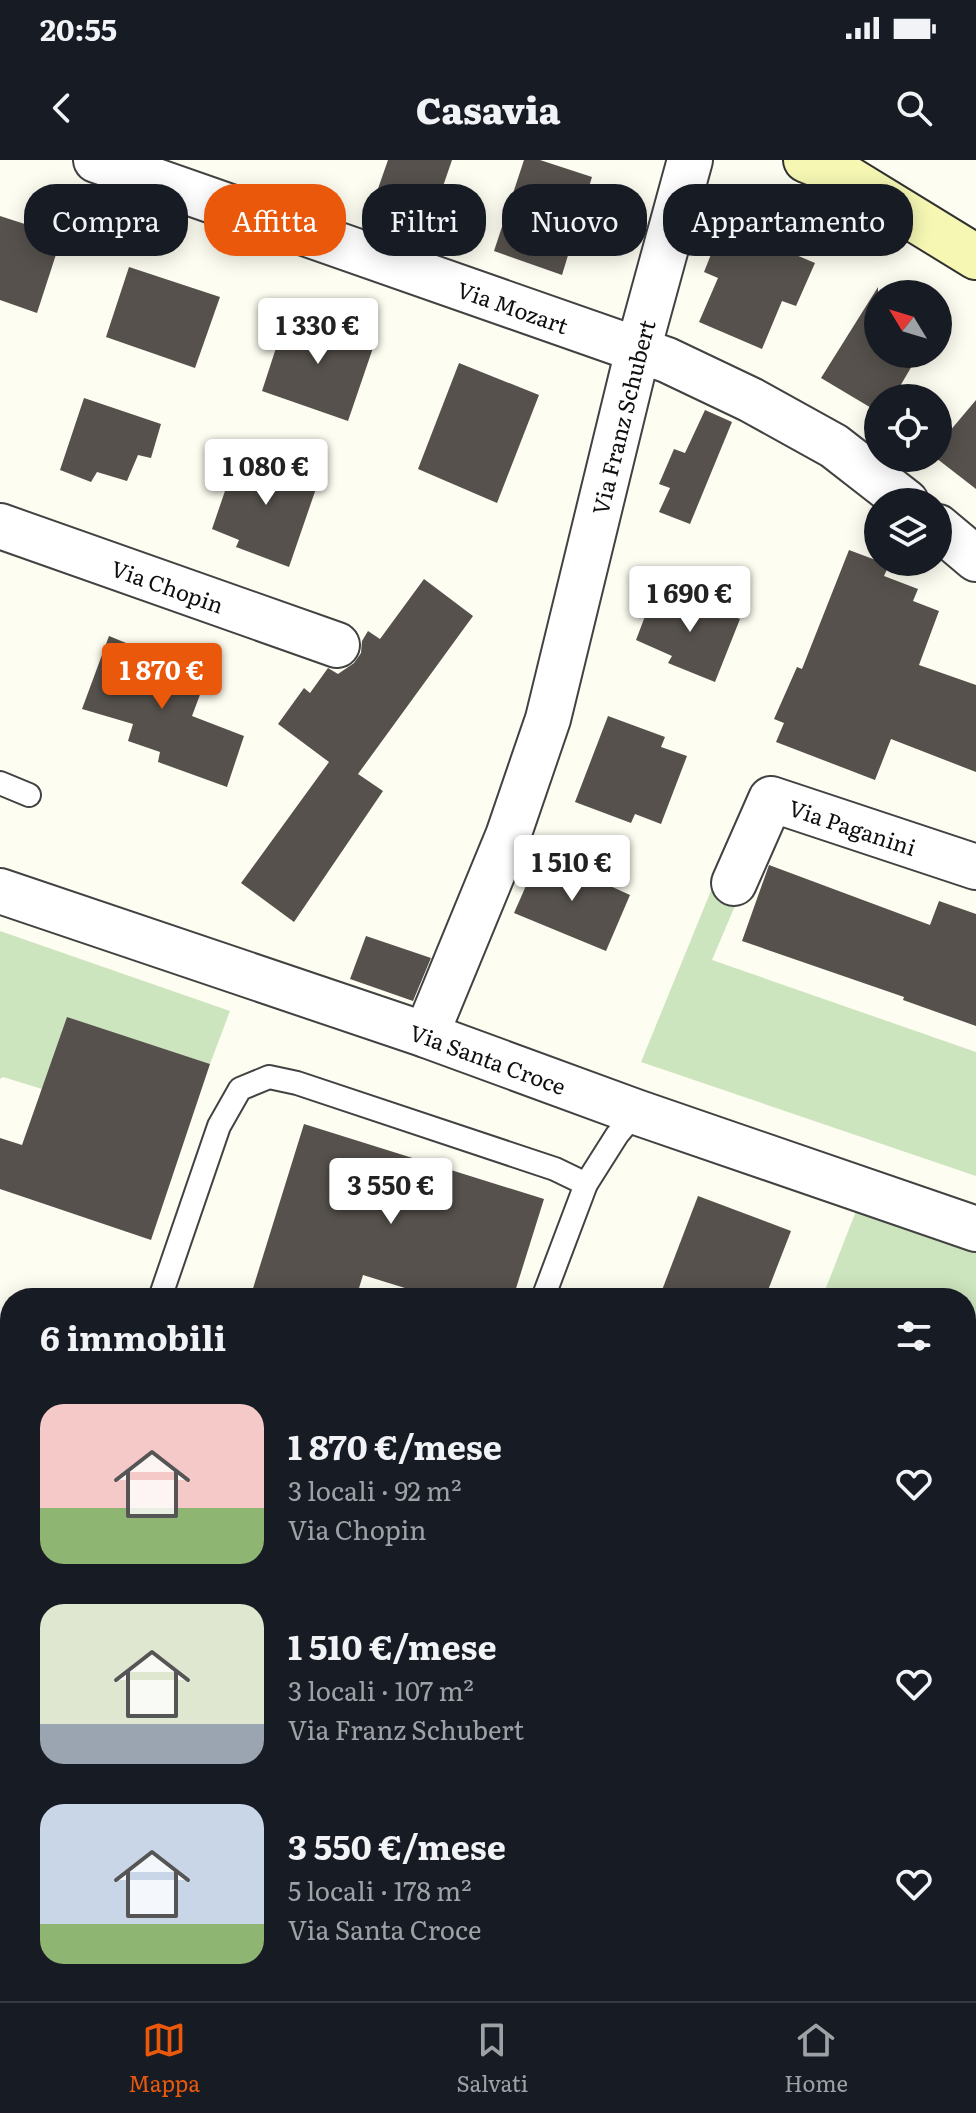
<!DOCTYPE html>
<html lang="it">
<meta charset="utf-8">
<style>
:root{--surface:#171b24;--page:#242831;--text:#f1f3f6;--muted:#9ea1a6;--line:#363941;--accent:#ea580c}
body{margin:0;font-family:Literata,serif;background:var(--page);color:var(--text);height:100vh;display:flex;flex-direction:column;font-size:30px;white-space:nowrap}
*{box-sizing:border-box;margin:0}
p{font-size:26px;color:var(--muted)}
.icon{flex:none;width:44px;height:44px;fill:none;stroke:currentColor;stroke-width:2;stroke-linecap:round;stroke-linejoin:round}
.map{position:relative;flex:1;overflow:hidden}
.side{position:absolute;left:0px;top:1128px;width:976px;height:714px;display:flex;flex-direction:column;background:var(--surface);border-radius:32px 32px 0 0;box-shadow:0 4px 20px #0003}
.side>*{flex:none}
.banner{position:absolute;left:24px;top:24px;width:928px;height:72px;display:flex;gap:16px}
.needle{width:52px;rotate:308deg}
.controls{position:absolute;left:864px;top:120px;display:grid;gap:16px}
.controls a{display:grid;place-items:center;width:88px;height:88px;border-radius:50%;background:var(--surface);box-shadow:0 4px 20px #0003;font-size:40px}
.price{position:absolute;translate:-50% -68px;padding:0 18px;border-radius:8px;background:#fff;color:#222;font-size:26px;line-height:52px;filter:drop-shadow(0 2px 4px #0008)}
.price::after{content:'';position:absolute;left:50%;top:48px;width:24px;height:18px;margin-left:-12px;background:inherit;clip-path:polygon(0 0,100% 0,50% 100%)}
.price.selected{background:var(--accent);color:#fff}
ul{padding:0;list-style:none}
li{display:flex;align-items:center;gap:24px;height:200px;padding:0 40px}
li span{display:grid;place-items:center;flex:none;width:224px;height:160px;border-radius:24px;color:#555}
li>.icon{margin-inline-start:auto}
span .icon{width:96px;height:96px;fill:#fffc;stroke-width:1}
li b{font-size:34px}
h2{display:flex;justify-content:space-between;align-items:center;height:96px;padding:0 40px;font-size:34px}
.pill{padding:0 28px;border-radius:32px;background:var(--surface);box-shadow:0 4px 20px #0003;font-size:28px;line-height:72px}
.pill.selected{background:var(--accent);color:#fff}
.status{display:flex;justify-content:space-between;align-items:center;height:56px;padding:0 40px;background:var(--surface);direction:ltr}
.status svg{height:22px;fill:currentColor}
header{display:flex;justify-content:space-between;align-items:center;height:104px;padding:0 40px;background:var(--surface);font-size:36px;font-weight:800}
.tab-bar{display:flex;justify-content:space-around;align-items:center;height:112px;border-top:2px solid var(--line);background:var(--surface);font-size:22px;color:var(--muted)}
.tab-bar a{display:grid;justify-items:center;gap:4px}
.tab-bar .selected{color:var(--accent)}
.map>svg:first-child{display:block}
.green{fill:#cde5be}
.building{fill:#56514c}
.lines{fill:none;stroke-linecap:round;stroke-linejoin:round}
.lane-casing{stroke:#424242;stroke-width:26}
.street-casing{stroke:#424242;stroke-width:48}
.secondary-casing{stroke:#313131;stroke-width:48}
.lane{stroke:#fff;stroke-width:22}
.street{stroke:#fff;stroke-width:44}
.secondary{stroke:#f5f7b3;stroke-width:44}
.labels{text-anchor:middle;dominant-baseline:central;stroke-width:8;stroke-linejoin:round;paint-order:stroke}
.street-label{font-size:22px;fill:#0f0f0f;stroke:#fff}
</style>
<div class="status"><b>20:55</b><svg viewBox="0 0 49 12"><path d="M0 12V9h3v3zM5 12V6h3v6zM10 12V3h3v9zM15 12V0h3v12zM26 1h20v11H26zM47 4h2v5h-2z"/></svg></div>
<header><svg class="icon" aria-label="back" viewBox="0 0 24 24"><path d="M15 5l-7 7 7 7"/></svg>Casavia<svg class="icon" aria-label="search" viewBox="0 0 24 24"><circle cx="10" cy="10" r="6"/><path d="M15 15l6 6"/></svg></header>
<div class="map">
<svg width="976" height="1841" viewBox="0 0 976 1841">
<rect width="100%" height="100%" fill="#fefdf1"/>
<g class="green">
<path d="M717,716L743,727L712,800L976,892V1016L641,902Z"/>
<path d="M0,771L230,851L210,904L68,858L42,929L3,917L0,919Z"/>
<path d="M858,1046L976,1087V1517L966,1514V1138H822Z"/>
<path d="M112,1832H188L185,1841H109Z"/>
<path d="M392,1832H468L465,1841H389Z"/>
</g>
<g class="building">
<path d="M388,0H452L430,64L373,43Z"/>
<path d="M524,0H540L592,17L562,115L494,91Z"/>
<path d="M0,56L62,76L37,153L0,140Z"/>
<path d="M723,64L815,103L796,146L782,141L762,189L699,162L718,118L704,112Z"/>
<path d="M129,107L220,137L195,208L106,177Z"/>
<path d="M878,127V194H919L893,238H878V252L821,218Z"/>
<path d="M288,151L375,182L348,261L262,231Z"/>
<path d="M459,203L539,235L497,343L418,309Z"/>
<path d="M84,238L161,264L151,298L138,295L127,321L97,312L91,322L60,310Z"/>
<path d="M976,240V329L936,298L938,285Z"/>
<path d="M705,250L732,262L690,364L659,352L670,328L659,324L674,289L685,293Z"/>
<path d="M239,290L320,317L289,407L236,387L239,380L212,369Z"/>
<path d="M849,390L889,405L884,416L918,429L913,441L939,451L919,505L976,525V612L891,579L875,620L776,582L784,563L774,559L797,507L802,509Z"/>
<path d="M424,419L473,456L358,614L383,631L294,762L241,723L329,602L278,564L304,528L310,533L328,508L338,514L354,503L361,493L362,481L368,471L380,479Z"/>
<path d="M668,429L740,459L715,522L668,503L672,496L636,480L647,451L658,454Z"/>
<path d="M109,476L207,516L192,556L244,576L227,627L158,602L160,592L128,581L133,564L82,549Z"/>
<path d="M608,556L665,577L661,587L687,596L661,664L635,654L631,663L575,642Z"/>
<path d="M540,694L630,735L606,791L514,753Z"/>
<path d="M769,705L930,765L939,741L976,754V866L903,840L904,837L742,781Z"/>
<path d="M366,776L431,798L413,841L350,819Z"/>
<path d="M67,857L210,904L151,1080L0,1029V978L22,985Z"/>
<path d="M304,964L544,1039L513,1138H437L363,1115L356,1138H250Z"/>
<path d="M698,1036L791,1071L765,1138H659Z"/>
</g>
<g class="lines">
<g class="lane-casing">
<g id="lane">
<path d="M0,623L29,635"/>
<path d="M160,1138L219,966L240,929L269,917L297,923L555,1009L586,1024"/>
<path d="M543,1138L586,1024L617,975L636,952"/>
<path d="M0,1392L10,1395"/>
<path d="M966,1580L976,1579"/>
<path d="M966,1656L976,1619"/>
<path d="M526,1841L529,1832"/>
<path d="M658,1841L661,1832"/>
<path d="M776,1841L794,1832"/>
<path d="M862,1841L878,1832"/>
<path d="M916,1841L918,1832"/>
</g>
</g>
<g class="street-casing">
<g id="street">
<path id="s1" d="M96,0L667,200L751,240L834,286L906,342"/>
<path id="s2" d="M0,366L337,485"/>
<path d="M938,367L976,399"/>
<path id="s3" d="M734,723L771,639L976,707"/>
<path id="s4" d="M0,731L426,875L636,952L976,1069"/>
<path id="s5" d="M426,875L508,676L548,559L638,190L690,0"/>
</g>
</g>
<g class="secondary-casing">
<path id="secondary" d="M806,0L839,13L976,97"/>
</g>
<use href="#lane" class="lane"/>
<use href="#street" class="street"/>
<use href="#secondary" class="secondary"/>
</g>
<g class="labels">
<g class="street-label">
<text stroke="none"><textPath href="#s1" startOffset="442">Via Mozart</textPath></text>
<text stroke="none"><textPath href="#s5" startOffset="650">Via Franz Schubert</textPath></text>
<text stroke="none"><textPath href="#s2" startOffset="178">Via Chopin</textPath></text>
<text stroke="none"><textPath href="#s3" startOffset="178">Via Paganini</textPath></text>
<text stroke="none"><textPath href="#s4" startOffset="516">Via Santa Croce</textPath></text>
</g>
</g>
</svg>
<div class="controls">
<a><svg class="needle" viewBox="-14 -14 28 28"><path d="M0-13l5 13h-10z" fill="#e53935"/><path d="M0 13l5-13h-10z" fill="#9ea1a6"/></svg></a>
<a><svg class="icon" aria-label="locate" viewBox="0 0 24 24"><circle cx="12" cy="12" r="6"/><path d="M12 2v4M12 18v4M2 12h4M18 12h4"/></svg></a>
<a><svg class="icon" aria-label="layers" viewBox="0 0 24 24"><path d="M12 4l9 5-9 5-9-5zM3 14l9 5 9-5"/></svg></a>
</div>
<b class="price" style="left:318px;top:206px">1 330 €</b>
<b class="price" style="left:266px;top:347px">1 080 €</b>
<b class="price" style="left:690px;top:474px">1 690 €</b>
<b class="price selected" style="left:162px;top:551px">1 870 €</b>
<b class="price" style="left:572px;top:743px">1 510 €</b>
<b class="price" style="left:391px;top:1066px">3 550 €</b>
<div class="banner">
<a class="pill">Compra</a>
<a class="pill selected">Affitta</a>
<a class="pill">Filtri</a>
<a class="pill">Nuovo</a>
<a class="pill">Appartamento</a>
</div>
<section class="side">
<h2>6 immobili<svg class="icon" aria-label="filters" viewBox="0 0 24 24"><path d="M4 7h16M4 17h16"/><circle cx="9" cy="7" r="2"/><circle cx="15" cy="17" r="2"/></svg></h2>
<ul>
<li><span style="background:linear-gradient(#f6c9c9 65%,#8fb573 0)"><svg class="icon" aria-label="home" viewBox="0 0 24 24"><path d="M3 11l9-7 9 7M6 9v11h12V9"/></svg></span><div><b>1 870 €/mese</b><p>3 locali · 92 m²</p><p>Via Chopin</p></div><svg class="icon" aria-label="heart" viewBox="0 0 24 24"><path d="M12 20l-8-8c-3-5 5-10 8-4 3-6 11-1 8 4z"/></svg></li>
<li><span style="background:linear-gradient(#dfe7d0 75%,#9aa5b1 0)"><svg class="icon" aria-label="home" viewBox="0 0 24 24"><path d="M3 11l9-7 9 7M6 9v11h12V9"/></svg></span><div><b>1 510 €/mese</b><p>3 locali · 107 m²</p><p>Via Franz Schubert</p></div><svg class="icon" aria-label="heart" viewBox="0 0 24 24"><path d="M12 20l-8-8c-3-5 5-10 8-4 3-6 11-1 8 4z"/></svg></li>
<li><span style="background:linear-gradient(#c9d6e8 75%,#8fb573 0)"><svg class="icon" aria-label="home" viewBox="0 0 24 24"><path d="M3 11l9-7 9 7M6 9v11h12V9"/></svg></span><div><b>3 550 €/mese</b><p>5 locali · 178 m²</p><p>Via Santa Croce</p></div><svg class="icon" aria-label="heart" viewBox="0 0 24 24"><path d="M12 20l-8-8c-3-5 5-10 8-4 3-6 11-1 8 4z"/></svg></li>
</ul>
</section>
</div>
<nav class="tab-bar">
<a class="selected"><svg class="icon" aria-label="map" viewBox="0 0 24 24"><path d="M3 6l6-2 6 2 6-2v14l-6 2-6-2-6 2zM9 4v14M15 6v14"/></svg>Mappa</a>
<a><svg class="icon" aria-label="saved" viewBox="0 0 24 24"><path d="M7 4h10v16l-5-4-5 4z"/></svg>Salvati</a>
<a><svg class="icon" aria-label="home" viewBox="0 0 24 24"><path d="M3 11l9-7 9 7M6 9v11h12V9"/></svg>Home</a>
</nav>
